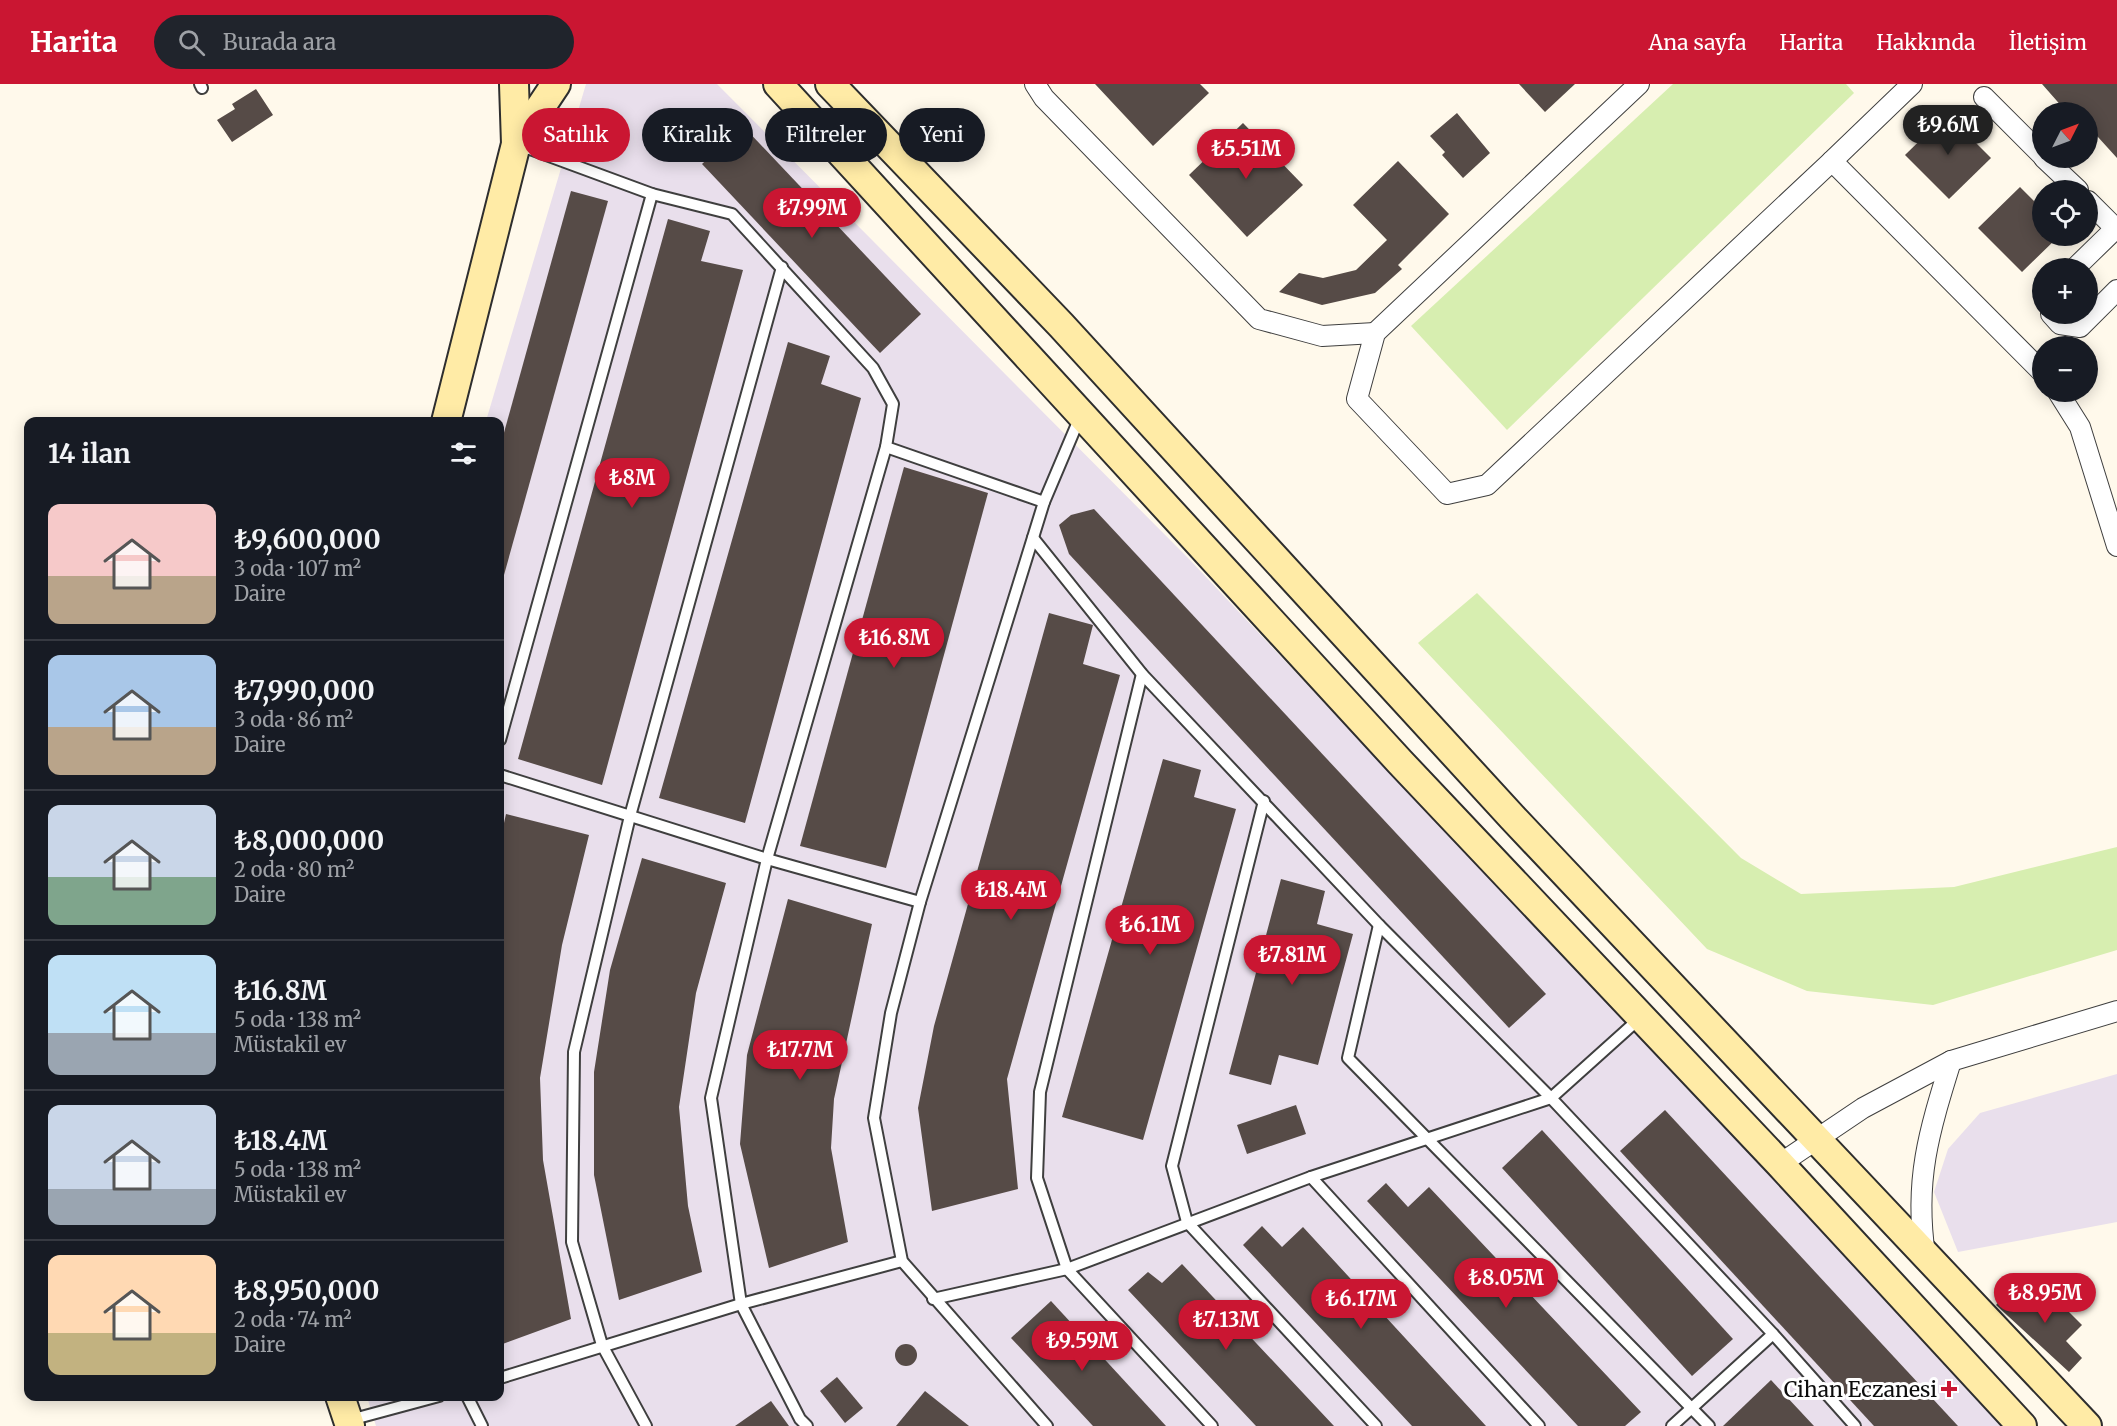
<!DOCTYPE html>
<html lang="tr">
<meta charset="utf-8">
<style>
:root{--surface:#171b24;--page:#20242c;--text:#f1f3f6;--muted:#9ea1a6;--line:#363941;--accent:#ca1632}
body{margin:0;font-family:Merriweather,serif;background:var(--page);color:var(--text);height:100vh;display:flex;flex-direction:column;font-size:22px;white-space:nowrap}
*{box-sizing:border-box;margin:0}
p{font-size:20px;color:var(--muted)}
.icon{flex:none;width:33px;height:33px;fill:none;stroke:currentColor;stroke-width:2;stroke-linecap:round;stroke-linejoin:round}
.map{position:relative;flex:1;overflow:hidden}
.sheet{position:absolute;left:24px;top:333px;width:480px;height:984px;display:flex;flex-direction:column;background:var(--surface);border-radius:12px;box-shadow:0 3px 15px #0003}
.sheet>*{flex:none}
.guide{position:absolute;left:522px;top:24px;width:570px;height:54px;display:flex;gap:12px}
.needle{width:39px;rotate:48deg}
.fabs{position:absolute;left:2032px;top:18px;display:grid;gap:12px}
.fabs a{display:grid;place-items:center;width:66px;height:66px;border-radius:50%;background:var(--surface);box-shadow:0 3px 15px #0003;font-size:30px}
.price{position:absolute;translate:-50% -51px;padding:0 14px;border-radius:21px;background:var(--accent);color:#fff;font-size:20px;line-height:39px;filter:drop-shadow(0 2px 3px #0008)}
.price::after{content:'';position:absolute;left:50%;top:36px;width:18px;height:14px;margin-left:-9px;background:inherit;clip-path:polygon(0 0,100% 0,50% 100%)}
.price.on{background:#222;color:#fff}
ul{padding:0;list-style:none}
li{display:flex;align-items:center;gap:18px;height:150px;padding:0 24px}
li+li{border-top:2px solid var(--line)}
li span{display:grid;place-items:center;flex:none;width:168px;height:120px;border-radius:12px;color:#555}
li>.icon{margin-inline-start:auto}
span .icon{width:72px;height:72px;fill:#fffc;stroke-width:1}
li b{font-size:26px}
h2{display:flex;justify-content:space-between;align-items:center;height:72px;padding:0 24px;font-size:26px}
.pill{padding:0 21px;border-radius:27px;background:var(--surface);box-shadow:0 3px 15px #0003;font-size:21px;line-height:54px}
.pill.on{background:var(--accent);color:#fff}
header{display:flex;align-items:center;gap:36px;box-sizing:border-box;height:84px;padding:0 30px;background:var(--accent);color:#fff}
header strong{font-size:28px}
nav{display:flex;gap:33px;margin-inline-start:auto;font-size:21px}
.search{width:420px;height:54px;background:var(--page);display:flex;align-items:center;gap:15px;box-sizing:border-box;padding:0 21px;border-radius:33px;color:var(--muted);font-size:22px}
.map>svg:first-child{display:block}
.industrial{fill:#e9dfec}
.green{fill:#d7eeb0}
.building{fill:#564b47}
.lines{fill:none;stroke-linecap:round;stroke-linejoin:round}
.lane-casing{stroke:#3f3f3f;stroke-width:14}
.street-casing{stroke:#3f3f3f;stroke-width:22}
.secondary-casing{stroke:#2e2e2e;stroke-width:32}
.lane{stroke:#fff;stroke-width:10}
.street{stroke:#fff;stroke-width:20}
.secondary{stroke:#ffeba6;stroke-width:28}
.poi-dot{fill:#ca1632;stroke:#fff;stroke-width:2}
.labels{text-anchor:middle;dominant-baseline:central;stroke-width:6;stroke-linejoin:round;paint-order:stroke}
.poi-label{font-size:21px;fill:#0c0c0c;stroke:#fff;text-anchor:end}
</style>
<header>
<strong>Harita</strong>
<div class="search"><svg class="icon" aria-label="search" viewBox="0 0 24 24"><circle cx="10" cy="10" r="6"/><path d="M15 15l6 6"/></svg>Burada ara</div>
<nav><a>Ana sayfa</a><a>Harita</a><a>Hakkında</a><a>İletişim</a></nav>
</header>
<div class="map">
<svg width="2117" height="1342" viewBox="0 0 2117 1342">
<rect width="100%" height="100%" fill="#fff9eb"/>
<g class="industrial">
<path d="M586,0H717L1189,475L2006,1342H376L367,1313L500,1312V338L486,337Z"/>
<path d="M2117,990V1138L1958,1168L1934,1108L1948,1065L1980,1029Z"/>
</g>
<g class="green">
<path d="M1673,0H1846L1854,9L1507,346L1411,242Z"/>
<path d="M1477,509L1741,774L1801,810L1954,803L2117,763V866L1933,921L1807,907L1707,865L1418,559Z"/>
</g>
<g class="building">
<path d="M1095,0H1200L1209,9L1153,62Z"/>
<path d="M1519,0H1575L1545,28Z"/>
<path d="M2042,0H2117V74L2088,42V28H2075L2069,21L2064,25Z"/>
<path d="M256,5L273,31L232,58L217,36L235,25L232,20Z"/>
<path d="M1457,29L1490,69L1463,94L1442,71L1445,68L1430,52Z"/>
<path d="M1947,30L1991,74L1949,115L1905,71Z"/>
<path d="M1243,39L1303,101L1247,153L1189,91Z"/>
<path d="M743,42L921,230L880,269L702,80Z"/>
<path d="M1398,77L1449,130L1398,181L1402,185L1375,209L1322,221L1279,208L1299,189L1323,194L1356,186L1387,156L1353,121Z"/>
<path d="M2020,103L2043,126V152H2059L2022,188L1978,144Z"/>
<path d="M571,107L608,117L504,491L500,490V363Z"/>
<path d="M668,135L710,147L701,177L743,186L602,701L518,675Z"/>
<path d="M788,258L830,272L821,300L861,314L745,739L659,714Z"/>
<path d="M904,383L988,409L886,784L800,762Z"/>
<path d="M1094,425L1546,910L1509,944L1069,470L1059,441L1071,431Z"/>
<path d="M1049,529L1093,541L1083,580L1120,591L1007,995L1018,1105L932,1127L918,1024L934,942Z"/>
<path d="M1163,675L1201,686L1194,713L1236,725L1143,1056L1062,1033Z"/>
<path d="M506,730L589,751L562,861L540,994L543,1076L571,1235L500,1261V757Z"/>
<path d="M642,774L726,799L696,909L679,1023L688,1122L702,1188L619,1216L594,1091V988L610,886Z"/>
<path d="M1281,795L1325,807L1317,840L1353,850L1318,981L1279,971L1271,1001L1229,990Z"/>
<path d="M788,815L872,840L834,1015L831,1064L848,1158L769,1184L740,1060L747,971Z"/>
<path d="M1296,1021L1306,1050L1247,1070L1237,1041Z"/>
<path d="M1665,1026L1958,1342H1874L1620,1067Z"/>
<path d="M1542,1046L1733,1255L1692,1292L1502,1084Z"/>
<path d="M1386,1099L1408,1123L1429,1103L1641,1328L1625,1342H1578L1367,1117Z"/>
<path d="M1262,1142L1282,1163L1303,1143L1486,1342H1412L1243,1161Z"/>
<path d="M1182,1180L1334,1342H1256L1128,1206L1148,1188L1162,1199Z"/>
<path d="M2042,1201L2082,1241L2066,1257L2082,1274L2069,1288L1996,1221L2009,1207L2023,1221Z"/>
<path d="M1051,1217L1166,1342H1093L1011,1254Z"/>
<circle cx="906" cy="1271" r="11"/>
<path d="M837,1293L863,1324L845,1339L820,1307Z"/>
<path d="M1771,1296L1814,1342H1723Z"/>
<path d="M925,1307L969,1342H896Z"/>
<path d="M771,1317L789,1342H735Z"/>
</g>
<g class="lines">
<g class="lane-casing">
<g id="lane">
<path d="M200,0L202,4"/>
<path d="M519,61L652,110L732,130L873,284L893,320L886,363L1044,418"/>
<path d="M1033,454L1142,590L1379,841L1551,1014L1773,1250L1855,1342"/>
<path d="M1142,590L1040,1008L1037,1094L1067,1185L1212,1342"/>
<path d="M500,656L652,110"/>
<path d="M500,691L767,775L920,818"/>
<path d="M1264,717L1172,1082L1187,1138L1376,1342"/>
<path d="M1379,841L1348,974L1709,1342"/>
<path d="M1311,1093L1539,1342"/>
<path d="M933,1215L1067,1185L1311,1093L1551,1014L1640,934"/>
<path d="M500,1294L741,1220L902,1177"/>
<path d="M467,1312L482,1342"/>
<path d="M350,1336L439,1312"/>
<path d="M646,1342L602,1261L572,1158L574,968L630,732L782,183"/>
<path d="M807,1342L800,1335L741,1220L711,1014L767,775L886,363"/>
<path d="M1047,1342L902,1177L874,1034L891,929L920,818L1044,418L1080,333"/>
<path d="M1672,1342L1773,1250"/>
</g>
</g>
<g class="street-casing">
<g id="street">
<path d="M1035,0L1044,14L1259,235L1322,252L1375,249"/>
<path d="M1639,0L1375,249L1357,315L1447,410L1487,401L1832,77"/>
<path d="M1912,0L1832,77L2043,289"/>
<path d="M1984,13L2043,72"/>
<path d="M2044,74L2078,106"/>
<path d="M2088,117L2117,146"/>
<path d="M2075,184L2116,144"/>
<path d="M2051,230L2060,240L2080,243L2117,206"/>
<path d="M2058,308L2080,343L2117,462"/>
<path d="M1780,1080L1863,1024L1951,977L2117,927"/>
<path d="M1925,1171C1914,1096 1929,1048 1951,977"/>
</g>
</g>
<g class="secondary-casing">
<g id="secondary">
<path d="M778,0L1400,678L1780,1080L2022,1342"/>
<path d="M830,0L1061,241L1512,733L2087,1342"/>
<path d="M516,60L556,0"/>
<path d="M446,338L516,60L514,0"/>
<path d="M340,1312L350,1342"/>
</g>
</g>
<use href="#lane" class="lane"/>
<use href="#street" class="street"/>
<use href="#secondary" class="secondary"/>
</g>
<path class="poi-dot" d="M1946 1296h6v6h6v6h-6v6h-6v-6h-6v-6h6z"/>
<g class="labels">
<g class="poi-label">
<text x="1937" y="1305">Cihan Eczanesi</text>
</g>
</g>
</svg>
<div class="fabs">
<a><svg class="needle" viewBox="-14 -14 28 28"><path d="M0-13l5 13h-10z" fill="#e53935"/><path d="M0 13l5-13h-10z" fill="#9ea1a6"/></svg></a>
<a><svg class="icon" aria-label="locate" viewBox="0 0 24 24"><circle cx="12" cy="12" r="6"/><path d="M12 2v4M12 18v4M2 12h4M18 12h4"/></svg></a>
<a>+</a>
<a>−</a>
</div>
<b class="price on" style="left:1948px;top:72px">₺9.6M</b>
<b class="price" style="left:1246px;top:96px">₺5.51M</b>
<b class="price" style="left:812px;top:155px">₺7.99M</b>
<b class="price" style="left:632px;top:425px">₺8M</b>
<b class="price" style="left:894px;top:585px">₺16.8M</b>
<b class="price" style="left:1011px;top:837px">₺18.4M</b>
<b class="price" style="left:1150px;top:872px">₺6.1M</b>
<b class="price" style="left:1292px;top:902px">₺7.81M</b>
<b class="price" style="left:800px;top:997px">₺17.7M</b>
<b class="price" style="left:1506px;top:1225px">₺8.05M</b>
<b class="price" style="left:2045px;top:1240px">₺8.95M</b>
<b class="price" style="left:1361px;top:1246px">₺6.17M</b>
<b class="price" style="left:1226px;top:1267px">₺7.13M</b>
<b class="price" style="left:1082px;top:1288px">₺9.59M</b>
<div class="guide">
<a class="pill on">Satılık</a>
<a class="pill">Kiralık</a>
<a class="pill">Filtreler</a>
<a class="pill">Yeni</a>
</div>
<section class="sheet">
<h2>14 ilan<svg class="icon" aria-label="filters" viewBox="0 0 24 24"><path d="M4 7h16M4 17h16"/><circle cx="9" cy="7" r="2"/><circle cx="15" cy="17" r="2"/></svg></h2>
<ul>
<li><span style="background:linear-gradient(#f6c9c9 60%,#b9a48a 0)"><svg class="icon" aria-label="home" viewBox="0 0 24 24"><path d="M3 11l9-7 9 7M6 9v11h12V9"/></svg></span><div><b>₺9,600,000</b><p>3 oda · 107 m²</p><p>Daire</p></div></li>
<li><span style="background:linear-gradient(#a9c7e8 60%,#b9a48a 0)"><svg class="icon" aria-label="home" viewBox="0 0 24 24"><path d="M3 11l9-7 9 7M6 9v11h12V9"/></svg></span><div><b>₺7,990,000</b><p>3 oda · 86 m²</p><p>Daire</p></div></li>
<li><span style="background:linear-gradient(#c9d6e8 60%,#7fa58c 0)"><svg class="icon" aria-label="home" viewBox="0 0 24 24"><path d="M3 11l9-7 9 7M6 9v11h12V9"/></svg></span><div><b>₺8,000,000</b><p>2 oda · 80 m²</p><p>Daire</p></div></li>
<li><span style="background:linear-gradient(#bfe0f5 65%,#9aa5b1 0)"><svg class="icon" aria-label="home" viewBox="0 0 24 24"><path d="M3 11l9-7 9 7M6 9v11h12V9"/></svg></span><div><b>₺16.8M</b><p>5 oda · 138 m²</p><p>Müstakil ev</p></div></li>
<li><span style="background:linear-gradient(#c9d6e8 70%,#9aa5b1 0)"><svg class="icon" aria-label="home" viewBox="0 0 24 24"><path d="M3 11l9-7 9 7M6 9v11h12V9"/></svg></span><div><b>₺18.4M</b><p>5 oda · 138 m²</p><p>Müstakil ev</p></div></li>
<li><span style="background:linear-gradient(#ffd9b3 65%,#c2b280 0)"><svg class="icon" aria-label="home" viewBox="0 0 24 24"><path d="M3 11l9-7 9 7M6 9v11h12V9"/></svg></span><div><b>₺8,950,000</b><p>2 oda · 74 m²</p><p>Daire</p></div></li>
</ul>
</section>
</div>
